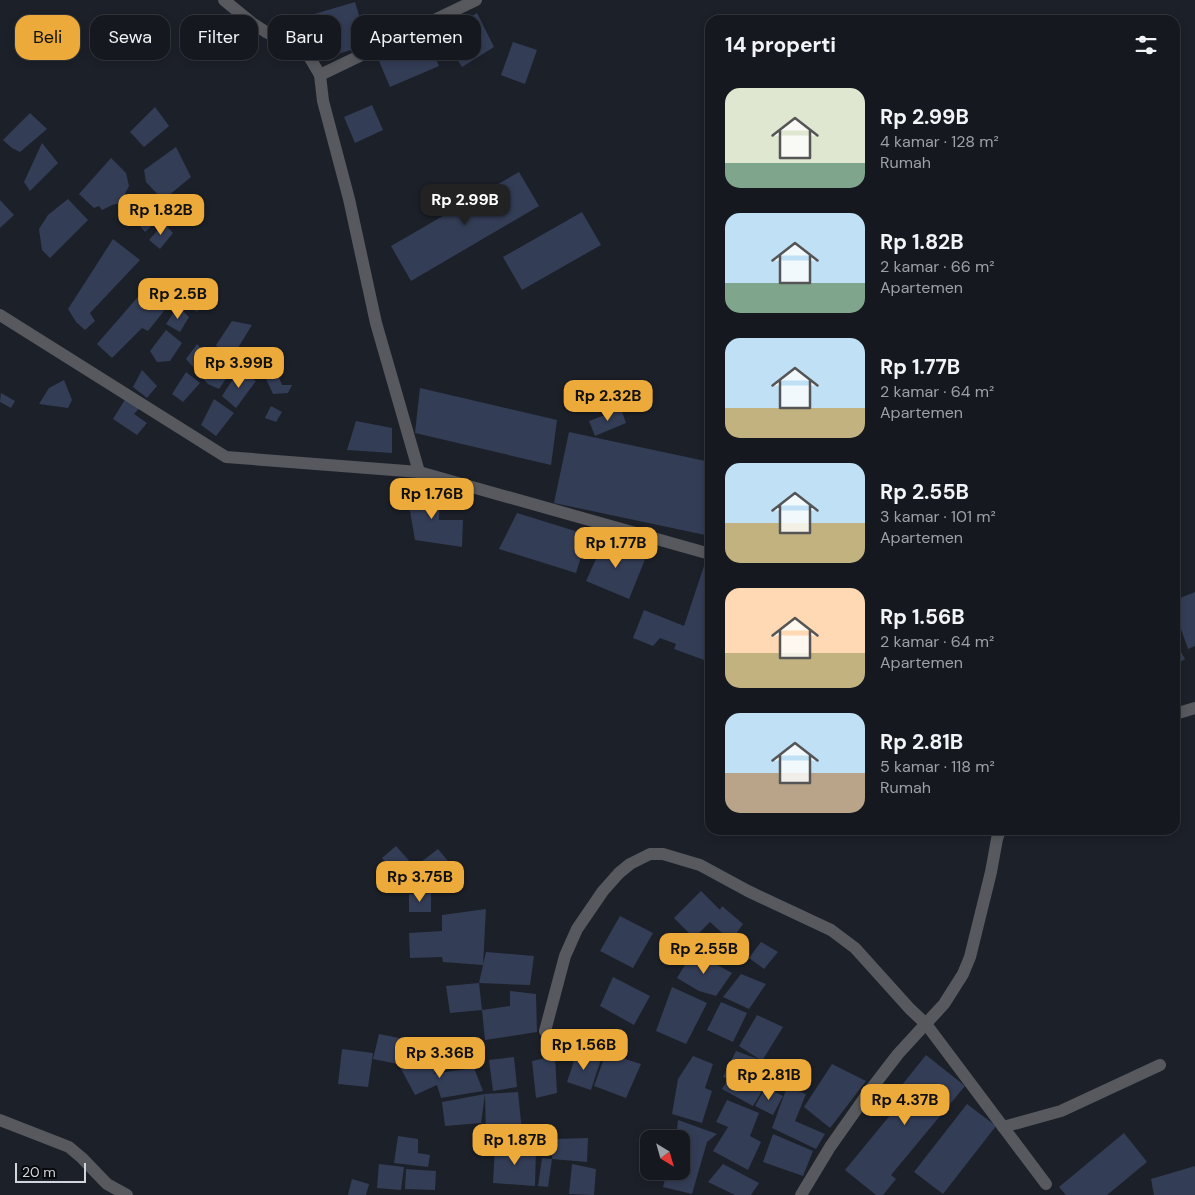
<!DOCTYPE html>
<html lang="id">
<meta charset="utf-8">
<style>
:root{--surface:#15181f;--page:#22252c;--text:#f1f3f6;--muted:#9da0a4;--line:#34373d;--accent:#ebaa39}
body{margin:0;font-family:"DM Sans",sans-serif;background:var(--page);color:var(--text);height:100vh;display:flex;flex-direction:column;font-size:19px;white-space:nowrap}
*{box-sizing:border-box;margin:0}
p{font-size:16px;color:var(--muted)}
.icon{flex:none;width:28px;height:28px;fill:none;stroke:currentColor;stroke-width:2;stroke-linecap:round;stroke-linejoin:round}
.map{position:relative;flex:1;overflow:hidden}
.details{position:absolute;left:705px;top:15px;width:475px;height:820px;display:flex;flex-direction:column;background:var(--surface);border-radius:15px;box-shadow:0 2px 8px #0003,0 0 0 1px var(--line)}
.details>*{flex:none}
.banner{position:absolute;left:15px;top:15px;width:475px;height:45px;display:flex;gap:10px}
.needle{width:32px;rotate:143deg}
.tools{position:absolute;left:640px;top:1130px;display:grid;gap:10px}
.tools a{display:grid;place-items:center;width:50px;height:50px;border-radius:10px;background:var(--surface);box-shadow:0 2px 8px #0003,0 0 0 1px var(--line);font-size:25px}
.scale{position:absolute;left:15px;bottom:12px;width:71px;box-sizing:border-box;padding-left:5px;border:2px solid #d3d5dc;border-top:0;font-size:14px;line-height:18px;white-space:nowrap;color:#d3d5dc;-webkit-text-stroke:4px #080a0e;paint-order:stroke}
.price{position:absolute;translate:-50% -42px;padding:0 11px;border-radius:10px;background:var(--accent);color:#111;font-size:16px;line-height:32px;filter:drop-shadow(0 1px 2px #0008)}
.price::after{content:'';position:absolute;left:50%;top:30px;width:15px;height:11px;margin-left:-8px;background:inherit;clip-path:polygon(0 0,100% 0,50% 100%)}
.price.selected{background:#222;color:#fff}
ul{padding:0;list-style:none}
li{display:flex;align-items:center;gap:15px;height:125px;padding:0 20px}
li span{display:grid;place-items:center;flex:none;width:140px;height:100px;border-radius:15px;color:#555}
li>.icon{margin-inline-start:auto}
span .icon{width:60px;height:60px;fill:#fffc;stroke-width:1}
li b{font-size:21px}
h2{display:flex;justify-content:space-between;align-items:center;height:60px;padding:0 20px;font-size:21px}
.pill{padding:0 18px;border-radius:15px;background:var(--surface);box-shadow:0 2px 8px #0003,0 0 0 1px var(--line);font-size:18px;line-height:45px}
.pill.selected{background:var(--accent);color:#111}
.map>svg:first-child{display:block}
.building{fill:#333d56}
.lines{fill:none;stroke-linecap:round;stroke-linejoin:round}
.minor{stroke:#57595e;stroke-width:12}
</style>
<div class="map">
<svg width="1195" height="1195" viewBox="0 0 1195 1195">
<rect width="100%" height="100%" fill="#1c2029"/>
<g class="building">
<path d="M355,2L363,29L377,24L381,41L324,58L311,15Z"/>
<path d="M477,13L494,47L462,67L442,34Z"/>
<path d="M428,40L439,66L390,87L379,61Z"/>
<path d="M513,42L537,50L525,84L501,75Z"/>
<path d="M372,105L383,130L355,143L344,117Z"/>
<path d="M155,107L169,126L144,147L130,132Z"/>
<path d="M30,113L47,129L20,152L12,148L3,140Z"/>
<path d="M42,143L58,163L30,191L24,182Z"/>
<path d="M176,147L191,177L163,200L146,182L144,170Z"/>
<path d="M111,158L126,173L129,186L120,203L112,205L102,210L99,206L94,208L79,194Z"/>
<path d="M519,172L539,206L411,281L391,246Z"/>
<path d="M144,198L160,218L145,232L127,210Z"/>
<path d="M68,199L88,220L50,258L42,250L39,229L48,215Z"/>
<path d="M0,200L14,215L0,228Z"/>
<path d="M582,212L601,245L522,290L503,257Z"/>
<path d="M164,223L173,233L160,249L149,240Z"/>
<path d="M113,239L140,260L90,313L95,321L85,330L76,322L68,309Z"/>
<path d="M194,288L206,298L197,312L184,301Z"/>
<path d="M143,291L164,311L148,331L142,328L112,358L97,344Z"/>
<path d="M178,306L189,317L180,332L166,324Z"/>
<path d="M232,321L252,325L233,356L220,351L216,345Z"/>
<path d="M166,330L182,343L170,361L157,362L150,351Z"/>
<path d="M197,344L222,370L231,371L219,389L208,384L186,359Z"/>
<path d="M142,370L157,386L147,398L133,387Z"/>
<path d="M239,370L256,381L236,408L222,396Z"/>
<path d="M186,372L200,383L183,402L172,394Z"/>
<path d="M278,375L282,385H292L288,393L273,394L266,379Z"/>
<path d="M64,380L72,400L68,408L39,404L49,388Z"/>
<path d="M420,388L557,420L551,465L415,433Z"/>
<path d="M1,393L15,401L11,408L0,402Z"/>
<path d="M126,398L141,406L134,414L147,423L137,435L113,419Z"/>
<path d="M214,399L234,413L216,436L201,425Z"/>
<path d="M271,406L282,412L276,422L265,418Z"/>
<path d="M621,409L626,423L595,436L589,421Z"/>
<path d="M356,421L392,428V453L347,450Z"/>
<path d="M569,432L710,462V536L554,503Z"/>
<path d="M406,488L440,495L439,520H463L462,547L415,540Z"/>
<path d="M517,513L588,535L576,573L499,549Z"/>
<path d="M606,537L646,557L629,599L586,581Z"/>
<path d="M704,566L710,568V651L707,661L674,649L676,644L660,638L653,646L633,638L644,610L684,626Z"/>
<path d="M1195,592V646L1188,649L1175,612V600Z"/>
<path d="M1175,641L1185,659L1175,665Z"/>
<path d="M396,846L419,872L405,884L382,858Z"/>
<path d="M438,849L461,877L443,890L421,862Z"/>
<path d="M701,891L720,910L722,906L743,924L731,941L710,922L694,938L674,918Z"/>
<path d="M431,893V912H409V894Z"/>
<path d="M486,909L483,965L486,952L534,956L530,985L479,983L482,1010L510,1006V991L536,994L537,1032L485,1040L482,1010L450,1013L446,986L479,983L483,965L443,962L442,957L410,958L409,933L442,931V915Z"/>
<path d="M620,916L653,933L633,968L600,951Z"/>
<path d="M761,942L778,952L764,969L749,958Z"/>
<path d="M694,950L712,962L732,973L716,996L699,991L677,978Z"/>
<path d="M741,974L766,984L749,1009L723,997Z"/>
<path d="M613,977L650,996L634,1025L600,1006Z"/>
<path d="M672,987L707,1003L686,1044L656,1031Z"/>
<path d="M721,1002L747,1013L733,1042L707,1030Z"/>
<path d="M757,1015L783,1027L762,1061L739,1046Z"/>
<path d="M379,1034L404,1039L398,1064L373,1059Z"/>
<path d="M342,1049L373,1053L368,1087L338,1084Z"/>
<path d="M736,1051L777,1066L753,1106L722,1089L728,1079L723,1077Z"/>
<path d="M577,1052L601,1059L591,1090L567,1082Z"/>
<path d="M606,1053L641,1064L626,1098L594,1086Z"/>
<path d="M424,1055L431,1069L439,1065L441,1070L432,1074L474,1068L483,1091L441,1098L437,1085L415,1095L400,1067Z"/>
<path d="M926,1055L965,1086L891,1175L896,1179L883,1195H876L845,1170L910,1091L902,1085Z"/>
<path d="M555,1056L557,1093L536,1098L532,1061Z"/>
<path d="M693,1056L713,1064L705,1088L712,1091L702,1123L672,1114L678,1079Z"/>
<path d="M514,1057L517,1087L493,1091L489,1060Z"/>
<path d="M832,1064L866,1081L830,1128L804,1107Z"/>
<path d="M766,1087L783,1096L773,1115L755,1106Z"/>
<path d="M787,1087L806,1094L795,1121L825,1134L816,1149L772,1128Z"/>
<path d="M518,1092L522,1132L486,1134L485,1094Z"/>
<path d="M485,1094L481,1123L445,1126L442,1102Z"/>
<path d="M727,1100L759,1113L750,1136L761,1142L748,1170L713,1151L728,1127L716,1122Z"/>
<path d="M967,1104L996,1126L943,1194L914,1172Z"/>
<path d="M678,1120L717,1134L707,1142L692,1194L663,1187L667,1171H681V1139H676Z"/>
<path d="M1124,1133L1147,1162L1107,1195H1066L1059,1187Z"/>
<path d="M773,1134L813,1151L803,1176L763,1162Z"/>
<path d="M398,1136L418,1139V1153L430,1155L428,1167L394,1163Z"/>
<path d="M588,1138L587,1162L552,1159L548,1187L538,1186L542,1158L552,1159L553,1139Z"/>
<path d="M495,1146L536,1148L535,1186L493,1183Z"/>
<path d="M379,1164L404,1167L401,1190L377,1188Z"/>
<path d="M572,1164L596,1169L594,1195L569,1194Z"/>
<path d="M723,1164L759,1183L751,1195H735L708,1182Z"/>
<path d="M1195,1166V1195H1154L1151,1179Z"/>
<path d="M406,1169L436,1171L435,1190L405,1189Z"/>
<path d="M352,1179L369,1184L366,1195H348Z"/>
</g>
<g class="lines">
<g class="minor">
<path d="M224,0L252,23L266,32L299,48L310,58L320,75L323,101L349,199L376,323L419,472"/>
<path d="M320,75L476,0"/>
<path d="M0,315L226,457L419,472L710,554"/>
<path d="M1175,714L1195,708"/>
<path d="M545,1031L565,956L577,929L603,891L619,873L630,864L650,854H663L700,865L748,891L831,930L855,948L910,1009L926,1024L1046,1184"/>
<path d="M0,1120L69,1147L82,1158L107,1184L127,1195"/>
<path d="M1003,1127L1061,1111L1160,1065"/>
<path d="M801,1195L830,1147L868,1093L898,1054L944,1004L963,974L970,957L991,872L997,839L1000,830"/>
</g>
</g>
</svg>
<div class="tools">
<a><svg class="needle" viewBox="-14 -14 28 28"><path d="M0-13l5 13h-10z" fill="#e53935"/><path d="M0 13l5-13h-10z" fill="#9da0a4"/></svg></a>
</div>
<div class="scale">20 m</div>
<b class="price selected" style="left:465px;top:226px">Rp 2.99B</b>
<b class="price" style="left:161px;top:236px">Rp 1.82B</b>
<b class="price" style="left:178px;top:320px">Rp 2.5B</b>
<b class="price" style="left:239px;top:389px">Rp 3.99B</b>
<b class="price" style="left:608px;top:422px">Rp 2.32B</b>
<b class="price" style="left:432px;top:520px">Rp 1.76B</b>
<b class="price" style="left:616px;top:569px">Rp 1.77B</b>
<b class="price" style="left:420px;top:903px">Rp 3.75B</b>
<b class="price" style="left:704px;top:975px">Rp 2.55B</b>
<b class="price" style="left:584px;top:1071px">Rp 1.56B</b>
<b class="price" style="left:440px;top:1079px">Rp 3.36B</b>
<b class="price" style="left:769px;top:1101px">Rp 2.81B</b>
<b class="price" style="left:905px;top:1126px">Rp 4.37B</b>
<b class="price" style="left:515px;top:1166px">Rp 1.87B</b>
<div class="banner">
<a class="pill selected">Beli</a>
<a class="pill">Sewa</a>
<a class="pill">Filter</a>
<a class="pill">Baru</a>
<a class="pill">Apartemen</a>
</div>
<section class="details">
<h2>14 properti<svg class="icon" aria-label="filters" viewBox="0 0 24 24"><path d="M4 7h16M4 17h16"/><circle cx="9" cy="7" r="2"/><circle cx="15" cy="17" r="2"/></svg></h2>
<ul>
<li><span style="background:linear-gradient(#dfe7d0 75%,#7fa58c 0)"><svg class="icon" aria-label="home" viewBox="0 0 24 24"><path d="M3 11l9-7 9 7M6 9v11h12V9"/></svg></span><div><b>Rp 2.99B</b><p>4 kamar · 128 m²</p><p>Rumah</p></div></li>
<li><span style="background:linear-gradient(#bfe0f5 70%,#7fa58c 0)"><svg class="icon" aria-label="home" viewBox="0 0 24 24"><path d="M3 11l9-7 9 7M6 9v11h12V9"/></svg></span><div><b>Rp 1.82B</b><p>2 kamar · 66 m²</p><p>Apartemen</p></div></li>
<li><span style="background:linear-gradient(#bfe0f5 70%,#c2b280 0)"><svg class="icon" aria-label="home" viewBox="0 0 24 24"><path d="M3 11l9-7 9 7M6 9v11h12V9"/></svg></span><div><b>Rp 1.77B</b><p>2 kamar · 64 m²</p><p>Apartemen</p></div></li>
<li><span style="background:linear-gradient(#bfe0f5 60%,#c2b280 0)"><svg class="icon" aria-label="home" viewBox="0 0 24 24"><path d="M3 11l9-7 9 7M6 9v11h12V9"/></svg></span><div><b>Rp 2.55B</b><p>3 kamar · 101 m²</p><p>Apartemen</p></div></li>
<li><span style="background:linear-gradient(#ffd9b3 65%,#c2b280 0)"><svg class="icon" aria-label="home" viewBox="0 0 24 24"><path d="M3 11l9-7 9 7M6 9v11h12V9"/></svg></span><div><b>Rp 1.56B</b><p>2 kamar · 64 m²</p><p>Apartemen</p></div></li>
<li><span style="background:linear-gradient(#bfe0f5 60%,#b9a48a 0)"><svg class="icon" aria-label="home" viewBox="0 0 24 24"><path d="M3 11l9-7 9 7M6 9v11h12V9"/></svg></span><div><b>Rp 2.81B</b><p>5 kamar · 118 m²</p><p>Rumah</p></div></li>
</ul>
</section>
</div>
